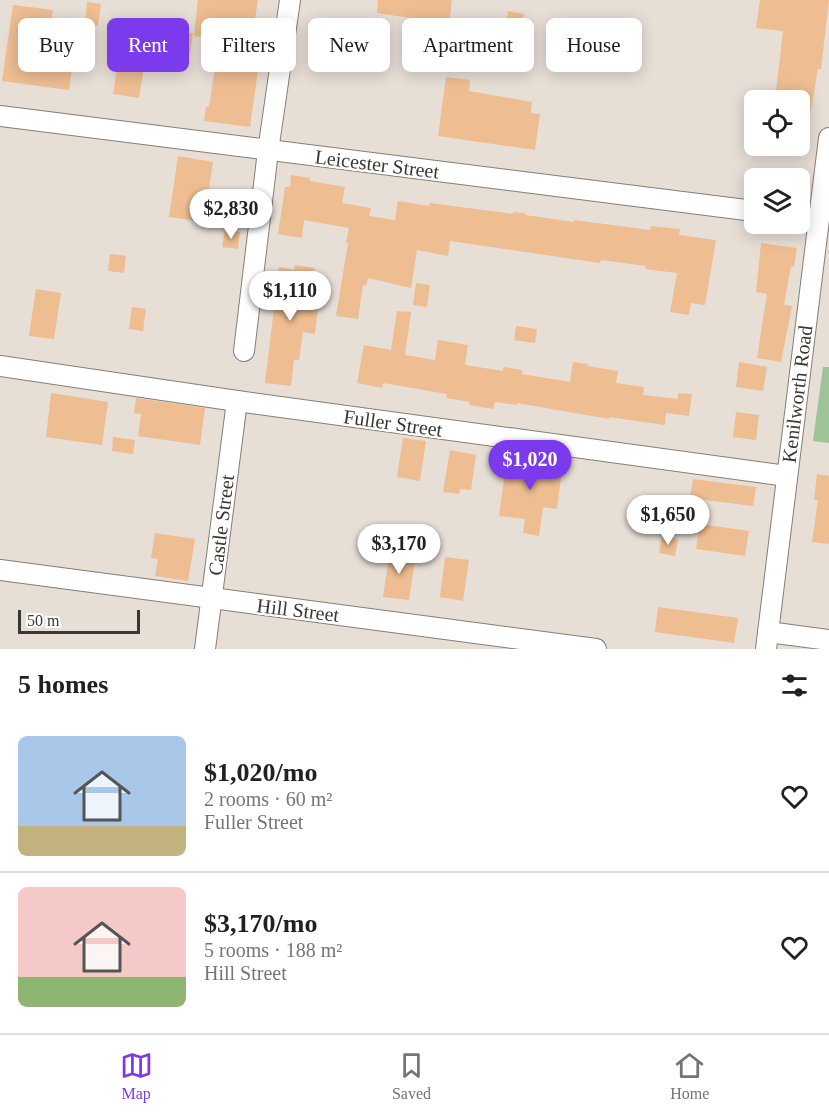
<!DOCTYPE html>
<meta charset="utf-8">
<style>
:root{--surface:#fff;--page:#f2f2f2;--text:#202124;--muted:#757577;--line:#e0e0e0;--accent:#7c3aed}
body{margin:0;font-family:Georgia,serif;background:var(--page);color:var(--text);height:100vh;display:flex;flex-direction:column;font-size:22px;white-space:nowrap}
*{box-sizing:border-box;margin:0}
p{font-size:20px;color:var(--muted)}
.icon{flex:none;width:33px;height:33px;fill:none;stroke:currentColor;stroke-width:2;stroke-linecap:round;stroke-linejoin:round}
.map{position:relative;height:649px;overflow:hidden}
.side{display:flex;flex-direction:column;background:var(--surface);flex:1}
.side>*{flex:none}
.banner{position:absolute;left:18px;top:18px;width:794px;height:54px;display:flex;gap:12px}
.buttons{position:absolute;left:744px;top:90px;display:grid;gap:12px}
.buttons a{display:grid;place-items:center;width:66px;height:66px;border-radius:9px;background:var(--surface);box-shadow:0 3px 15px #0003;font-size:30px}
.scale{position:absolute;left:18px;bottom:15px;width:122px;box-sizing:border-box;padding-left:6px;border:3px solid #3a3633;border-top:0;font-size:16px;line-height:21px;white-space:nowrap;color:#3a3633;-webkit-text-stroke:4px #fff;paint-order:stroke}
.price{position:absolute;translate:-50% -51px;padding:0 14px;border-radius:21px;background:#fff;color:#222;font-size:20px;line-height:39px;filter:drop-shadow(0 2px 3px #0008)}
.price::after{content:'';position:absolute;left:50%;top:36px;width:18px;height:14px;margin-left:-9px;background:inherit;clip-path:polygon(0 0,100% 0,50% 100%)}
.price.current{background:var(--accent);color:#fff}
ul{padding:0;list-style:none}
li{display:flex;align-items:center;gap:18px;height:150px;padding:0 18px}
li+li{border-top:2px solid var(--line)}
li span{display:grid;place-items:center;flex:none;width:168px;height:120px;border-radius:9px;color:#555}
li>.icon{margin-inline-start:auto}
span .icon{width:72px;height:72px;fill:#fffc;stroke-width:1}
li b{font-size:26px}
h2{display:flex;justify-content:space-between;align-items:center;height:72px;padding:0 18px;font-size:26px}
.pill{padding:0 21px;border-radius:9px;background:var(--surface);box-shadow:0 3px 15px #0003;font-size:21px;line-height:54px}
.pill.current{background:var(--accent);color:#fff}
.tab-bar{display:flex;justify-content:space-around;align-items:center;height:84px;border-top:2px solid var(--line);background:var(--surface);font-size:16px;color:var(--muted)}
.tab-bar a{display:grid;justify-items:center;gap:3px}
.tab-bar .current{color:var(--accent)}
.map>svg:first-child{display:block}
.green{fill:#9ec396}
.building{fill:#eebd92}
.lines{fill:none;stroke-linecap:round;stroke-linejoin:round}
.minor-casing{stroke:#857e76;stroke-width:22}
.minor{stroke:#fff;stroke-width:20}
.labels{text-anchor:middle;dominant-baseline:central;stroke-width:4.5;stroke-linejoin:round;paint-order:stroke}
.street-label{font-size:20px;fill:#3a3633;stroke:#fff}
</style>
<div class="map">
<svg width="829" height="649" viewBox="0 0 829 649">
<rect width="100%" height="100%" fill="#e7ded6"/>
<path class="green" d="M823,367H829V443L813,441Z"/>
<g class="building">
<path d="M198,0H258L255,19L260,20L255,55L260,56L250,127L204,121L206,107H209L219,40L194,36Z"/>
<path d="M378,0H452L449,24L377,13Z"/>
<path d="M760,0H829L821,69H818L807,134L800,133V100H775L783,31L756,28Z"/>
<path d="M87,2L101,4L98,26L85,24Z"/>
<path d="M13,5L53,10L49,36L76,40L69,90L2,81Z"/>
<path d="M508,11L524,14L522,31L506,28Z"/>
<path d="M179,31L193,33L190,54L176,52Z"/>
<path d="M119,56L145,60L139,98L113,94Z"/>
<path d="M446,77L470,80L469,91L532,102L531,113L540,114L535,150L438,136Z"/>
<path d="M178,156L213,162L204,222L169,217Z"/>
<path d="M291,175L310,178V181L345,187L342,203L371,208L369,216L395,220L398,201L429,206L430,203L513,214V212L525,213V215L574,222V220L650,230L651,226L680,229L679,235L716,240L705,305L691,303L689,315L670,312L677,273L645,269L646,266L601,260L600,263L450,241L448,256L417,250L411,288L368,278L366,286L363,285L358,319L336,316L348,243H346L349,228L304,220L302,238L278,234L285,187H290Z"/>
<path d="M225,230L240,232L238,249L222,247Z"/>
<path d="M761,243L797,248L794,267L791,266L784,305L792,306L781,362L757,358L767,294L756,292Z"/>
<path d="M110,254L126,256L124,273L108,271Z"/>
<path d="M295,265L315,268L309,305L318,307L315,334L303,332L299,360H294L291,386L265,383L279,267L294,270Z"/>
<path d="M416,283L430,285L427,307L413,305Z"/>
<path d="M36,289L61,293L54,339L29,336Z"/>
<path d="M132,307L146,309L143,331L129,329Z"/>
<path d="M397,311L411,312L405,355L435,360L438,340L468,345L465,365L503,371V367L522,370V374L570,382L573,362L588,364L587,366L618,371L616,383L644,387L643,395L678,399V393L692,394L689,416L666,413L665,425L609,417V419L517,403V405L495,402L493,409L469,405L470,402L446,398L447,394L383,383L382,388L357,383L364,345L391,350Z"/>
<path d="M516,326L537,329L535,343L514,340Z"/>
<path d="M739,362L767,367L763,391L736,387Z"/>
<path d="M51,393L108,402L102,445L46,437Z"/>
<path d="M136,398L205,408L200,445L138,436L141,414L134,413Z"/>
<path d="M736,412L759,415L756,440L733,437Z"/>
<path d="M113,437L135,440L133,454L112,451Z"/>
<path d="M403,438L426,441L420,481L397,477Z"/>
<path d="M450,450L476,455L471,490L460,489L459,494L443,492Z"/>
<path d="M507,457L563,462L557,509L543,507L539,536L523,533L525,519L499,516Z"/>
<path d="M817,474L829,476V544L812,542L818,500H814Z"/>
<path d="M693,479L756,487L753,506L690,498Z"/>
<path d="M700,524L749,531L745,556L696,549Z"/>
<path d="M155,533L195,539L188,581L155,576L158,559L151,558Z"/>
<path d="M662,536L678,539L675,556L659,553Z"/>
<path d="M390,549L416,553L409,600L383,597Z"/>
<path d="M445,557L469,560L463,601L440,597Z"/>
<path d="M658,607L738,618L734,643L655,632Z"/>
</g>
<g class="lines">
<g class="minor-casing">
<g id="minor">
<path d="M0,116L754,211"/>
<path d="M800,217L819,219"/>
<path d="M244,351L268,151L290,0"/>
<path d="M0,366L237,401L787,476"/>
<path d="M0,570L596,649"/>
<path d="M768,632L829,640"/>
<path d="M205,649L237,401"/>
<path d="M766,649L829,138"/>
</g>
</g>
<use href="#minor" class="minor"/>
</g>
<g class="labels">
<g class="street-label">
<text transform="translate(377 164) rotate(7)">Leicester Street</text>
<text transform="translate(797 394) rotate(-83)">Kenilworth Road</text>
<text transform="translate(393 423) rotate(8)">Fuller Street</text>
<text transform="translate(221 525) rotate(-83)">Castle Street</text>
<text transform="translate(298 610) rotate(7)">Hill Street</text>
</g>
</g>
</svg>
<div class="buttons">
<a><svg class="icon" aria-label="locate" viewBox="0 0 24 24"><circle cx="12" cy="12" r="6"/><path d="M12 2v4M12 18v4M2 12h4M18 12h4"/></svg></a>
<a><svg class="icon" aria-label="layers" viewBox="0 0 24 24"><path d="M12 4l9 5-9 5-9-5zM3 14l9 5 9-5"/></svg></a>
</div>
<div class="scale">50 m</div>
<b class="price" style="left:231px;top:240px">$2,830</b>
<b class="price" style="left:290px;top:322px">$1,110</b>
<b class="price current" style="left:530px;top:491px">$1,020</b>
<b class="price" style="left:668px;top:546px">$1,650</b>
<b class="price" style="left:399px;top:575px">$3,170</b>
<div class="banner">
<a class="pill">Buy</a>
<a class="pill current">Rent</a>
<a class="pill">Filters</a>
<a class="pill">New</a>
<a class="pill">Apartment</a>
<a class="pill">House</a>
</div>
</div>
<section class="side">
<h2>5 homes<svg class="icon" aria-label="filters" viewBox="0 0 24 24"><path d="M4 7h16M4 17h16"/><circle cx="9" cy="7" r="2"/><circle cx="15" cy="17" r="2"/></svg></h2>
<ul>
<li><span style="background:linear-gradient(#a9c7e8 75%,#c2b280 0)"><svg class="icon" aria-label="home" viewBox="0 0 24 24"><path d="M3 11l9-7 9 7M6 9v11h12V9"/></svg></span><div><b>$1,020/mo</b><p>2 rooms · 60 m²</p><p>Fuller Street</p></div><svg class="icon" aria-label="heart" viewBox="0 0 24 24"><path d="M12 20l-8-8c-3-5 5-10 8-4 3-6 11-1 8 4z"/></svg></li>
<li><span style="background:linear-gradient(#f6c9c9 75%,#8fb573 0)"><svg class="icon" aria-label="home" viewBox="0 0 24 24"><path d="M3 11l9-7 9 7M6 9v11h12V9"/></svg></span><div><b>$3,170/mo</b><p>5 rooms · 188 m²</p><p>Hill Street</p></div><svg class="icon" aria-label="heart" viewBox="0 0 24 24"><path d="M12 20l-8-8c-3-5 5-10 8-4 3-6 11-1 8 4z"/></svg></li>
</ul>
</section>
<nav class="tab-bar">
<a class="current"><svg class="icon" aria-label="map" viewBox="0 0 24 24"><path d="M3 6l6-2 6 2 6-2v14l-6 2-6-2-6 2zM9 4v14M15 6v14"/></svg>Map</a>
<a><svg class="icon" aria-label="saved" viewBox="0 0 24 24"><path d="M7 4h10v16l-5-4-5 4z"/></svg>Saved</a>
<a><svg class="icon" aria-label="home" viewBox="0 0 24 24"><path d="M3 11l9-7 9 7M6 9v11h12V9"/></svg>Home</a>
</nav>
